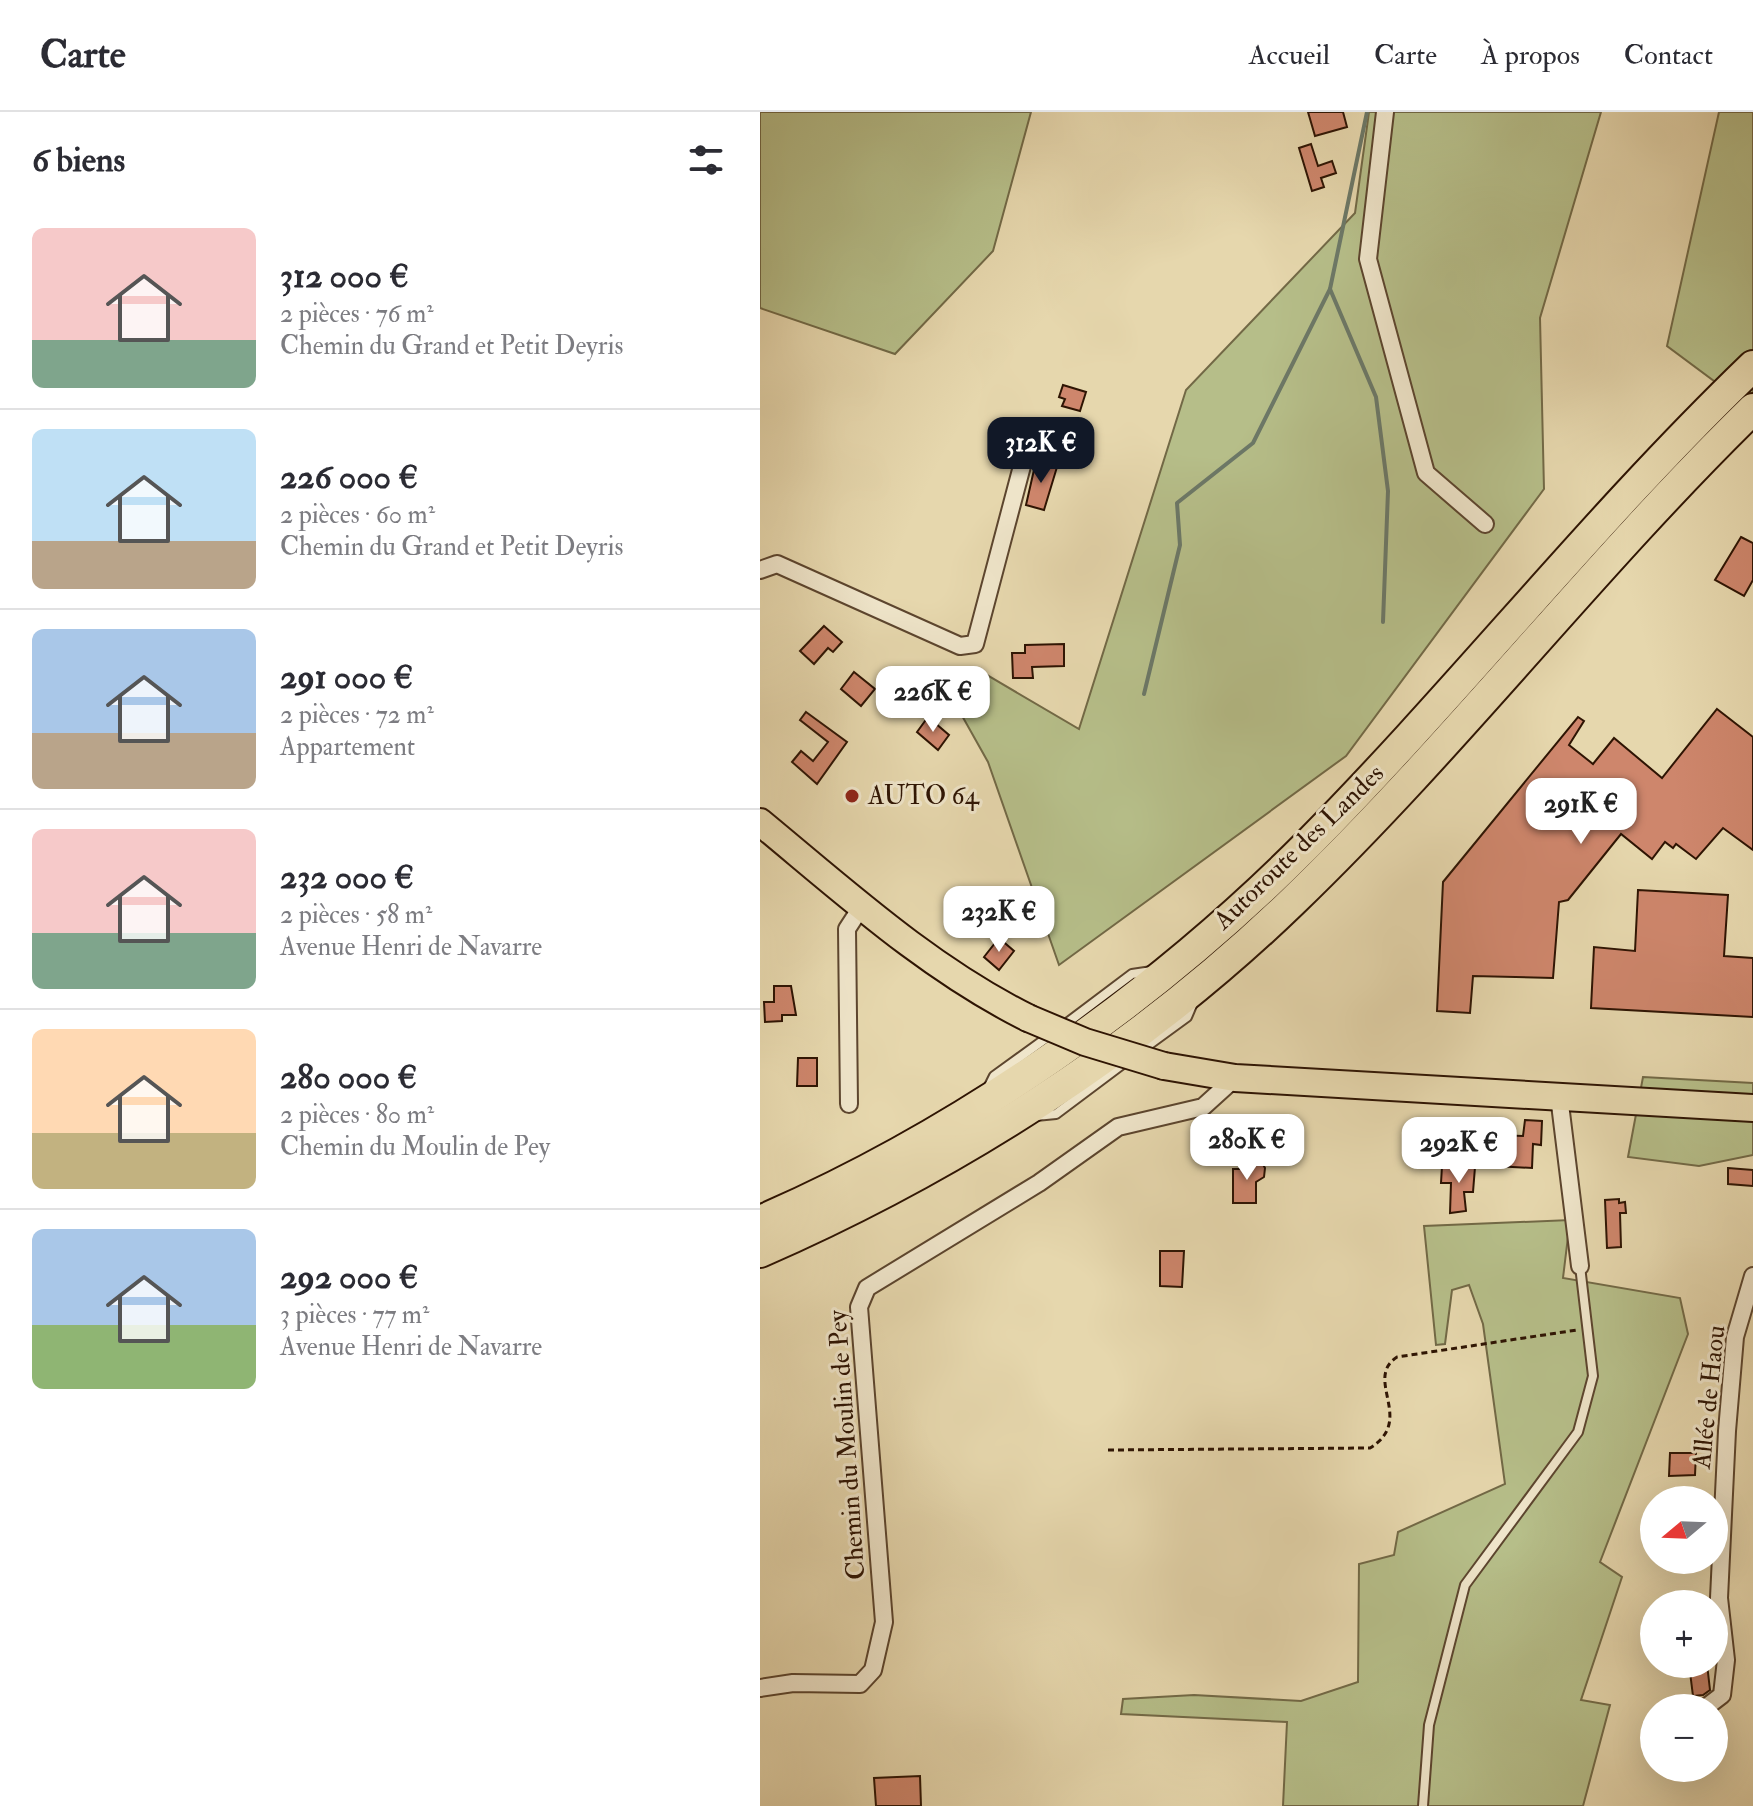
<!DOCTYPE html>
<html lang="fr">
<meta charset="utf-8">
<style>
:root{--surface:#fff;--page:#f2f2f3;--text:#2b2b33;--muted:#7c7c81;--line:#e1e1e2;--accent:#111827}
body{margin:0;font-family:"IM FELL Double Pica",serif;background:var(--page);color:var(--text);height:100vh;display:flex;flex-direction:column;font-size:30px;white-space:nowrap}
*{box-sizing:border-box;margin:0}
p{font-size:26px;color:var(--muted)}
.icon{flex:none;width:44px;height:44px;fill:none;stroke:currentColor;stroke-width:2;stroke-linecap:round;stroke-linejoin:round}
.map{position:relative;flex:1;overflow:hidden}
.details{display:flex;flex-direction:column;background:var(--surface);width:760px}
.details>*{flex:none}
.needle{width:52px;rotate:251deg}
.tools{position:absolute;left:880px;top:1374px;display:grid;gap:16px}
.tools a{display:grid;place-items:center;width:88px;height:88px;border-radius:50%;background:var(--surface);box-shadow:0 8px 32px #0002;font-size:40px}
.price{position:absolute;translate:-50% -68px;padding:0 18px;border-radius:16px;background:#fff;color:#222;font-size:26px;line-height:52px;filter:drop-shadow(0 2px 4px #0008)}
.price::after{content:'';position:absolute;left:50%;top:48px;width:24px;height:18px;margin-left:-12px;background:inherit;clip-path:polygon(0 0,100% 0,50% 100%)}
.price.on{background:var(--accent);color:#fff}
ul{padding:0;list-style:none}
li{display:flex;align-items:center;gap:24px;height:200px;padding:0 32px}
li+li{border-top:2px solid var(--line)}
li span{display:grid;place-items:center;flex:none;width:224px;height:160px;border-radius:12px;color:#555}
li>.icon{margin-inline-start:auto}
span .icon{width:96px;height:96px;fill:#fffc;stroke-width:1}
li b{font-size:34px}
h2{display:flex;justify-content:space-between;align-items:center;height:96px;padding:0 32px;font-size:34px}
header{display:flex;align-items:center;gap:48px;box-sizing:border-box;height:112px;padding:0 40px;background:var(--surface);border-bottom:2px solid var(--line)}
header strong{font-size:38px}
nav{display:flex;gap:44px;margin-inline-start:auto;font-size:28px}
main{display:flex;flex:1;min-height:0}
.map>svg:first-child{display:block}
.green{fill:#b6be89;stroke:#726946;stroke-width:2}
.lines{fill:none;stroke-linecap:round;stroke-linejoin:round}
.stream{stroke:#6c7867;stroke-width:4}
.building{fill:#ce866c;stroke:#2e1403;stroke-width:2}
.lane-casing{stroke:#5c452e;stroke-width:12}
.street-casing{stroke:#5c452e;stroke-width:20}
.primary-casing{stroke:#2e1403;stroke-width:30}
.highway-casing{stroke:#2e1403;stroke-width:34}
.path{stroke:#2e1403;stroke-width:3;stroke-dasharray:6 4;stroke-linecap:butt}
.lane{stroke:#efe5ca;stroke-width:8}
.street{stroke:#efe5ca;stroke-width:16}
.primary{stroke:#e6d7ad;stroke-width:26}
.highway{stroke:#e6d7ad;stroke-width:30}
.primary-bridge-casing{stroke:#2e1403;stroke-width:30;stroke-linecap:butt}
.primary-bridge{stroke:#e6d7ad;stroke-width:26}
.poi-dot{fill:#8f2418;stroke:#efe5ca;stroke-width:3}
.labels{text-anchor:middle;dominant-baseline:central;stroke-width:6;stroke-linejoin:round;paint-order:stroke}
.poi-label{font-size:26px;fill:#2e1403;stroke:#efe5ca;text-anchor:start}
.street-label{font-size:26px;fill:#2e1403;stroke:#efe5ca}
</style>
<header>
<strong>Carte</strong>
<nav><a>Accueil</a><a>Carte</a><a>À propos</a><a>Contact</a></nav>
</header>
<main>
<section class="details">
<h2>6 biens<svg class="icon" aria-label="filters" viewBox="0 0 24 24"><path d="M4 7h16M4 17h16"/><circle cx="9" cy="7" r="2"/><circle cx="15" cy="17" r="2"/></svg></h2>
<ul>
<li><span style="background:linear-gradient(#f6c9c9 70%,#7fa58c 0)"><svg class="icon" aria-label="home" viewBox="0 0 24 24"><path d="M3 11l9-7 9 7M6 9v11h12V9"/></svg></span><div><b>312 000 €</b><p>2 pièces · 76 m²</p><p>Chemin du Grand et Petit Deyris</p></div></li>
<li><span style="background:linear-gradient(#bfe0f5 70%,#b9a48a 0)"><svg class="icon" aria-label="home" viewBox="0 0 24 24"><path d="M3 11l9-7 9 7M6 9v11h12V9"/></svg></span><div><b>226 000 €</b><p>2 pièces · 60 m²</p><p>Chemin du Grand et Petit Deyris</p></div></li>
<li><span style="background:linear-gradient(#a9c7e8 65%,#b9a48a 0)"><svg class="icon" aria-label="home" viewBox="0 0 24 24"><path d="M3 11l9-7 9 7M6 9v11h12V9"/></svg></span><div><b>291 000 €</b><p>2 pièces · 72 m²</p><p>Appartement</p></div></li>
<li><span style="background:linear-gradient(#f6c9c9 65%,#7fa58c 0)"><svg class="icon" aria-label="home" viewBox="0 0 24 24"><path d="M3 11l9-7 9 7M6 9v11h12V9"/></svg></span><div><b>232 000 €</b><p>2 pièces · 58 m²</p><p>Avenue Henri de Navarre</p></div></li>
<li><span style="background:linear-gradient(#ffd9b3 65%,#c2b280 0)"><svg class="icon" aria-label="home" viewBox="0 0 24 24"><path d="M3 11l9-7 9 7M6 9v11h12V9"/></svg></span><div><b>280 000 €</b><p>2 pièces · 80 m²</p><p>Chemin du Moulin de Pey</p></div></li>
<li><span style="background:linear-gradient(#a9c7e8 60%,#8fb573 0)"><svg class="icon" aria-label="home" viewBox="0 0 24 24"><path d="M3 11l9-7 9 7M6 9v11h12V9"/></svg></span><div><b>292 000 €</b><p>3 pièces · 77 m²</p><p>Avenue Henri de Navarre</p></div></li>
</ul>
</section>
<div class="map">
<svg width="993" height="1694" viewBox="0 0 993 1694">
<rect width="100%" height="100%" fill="#e6d7ad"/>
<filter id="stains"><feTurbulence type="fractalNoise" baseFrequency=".0025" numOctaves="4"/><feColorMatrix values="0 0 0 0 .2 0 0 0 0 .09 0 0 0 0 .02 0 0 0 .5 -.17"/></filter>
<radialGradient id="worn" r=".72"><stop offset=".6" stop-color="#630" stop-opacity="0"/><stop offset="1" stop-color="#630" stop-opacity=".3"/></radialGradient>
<g class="green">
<path d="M0,0H271L233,139L135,242L0,196Z"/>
<path d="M609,0H841L780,206L784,377L586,644L299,853L228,650L196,593L215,556L319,617L426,278L595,101Z"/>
<path d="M959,0H993V298L907,234Z"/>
<path d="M883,965L993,971V1043L939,1054L868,1045Z"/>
<path d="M810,1108L803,1166L920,1186L928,1222L840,1450L862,1465L821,1588L850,1593L823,1694H523L527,1610L361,1602L363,1587L434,1583L541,1589L598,1570L599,1452L634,1443L638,1420L745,1372L723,1212L709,1173L692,1178L685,1232L676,1233L664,1114Z"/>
</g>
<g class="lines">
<g class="stream">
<path d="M607,0L570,177L616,285L628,379L623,510"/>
<path d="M384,582L420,433L417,391L493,331L570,177"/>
</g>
</g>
<g class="building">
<path d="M548,0H583L587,15L555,24Z"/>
<path d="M551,32L558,54L572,49L576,61L561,66L564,75L552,79L539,36Z"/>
<path d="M303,273L326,280L320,299L302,294L305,287L299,285Z"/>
<path d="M276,349L297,355L284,398L266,393Z"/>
<path d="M981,425L993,431V468L984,484L955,468Z"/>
<path d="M64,514L82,530L73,540L68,536L54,552L40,539Z"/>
<path d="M304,532V554L272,555L273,566H253L252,541H265V533Z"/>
<path d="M94,560L115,577L101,594L81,577Z"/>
<path d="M957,597L993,625V738L963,716L936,747L916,732L913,736L905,730L892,747L861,722L808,788L799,790L793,866L713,864L710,901L677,899L683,770L818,605L824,609L809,633L833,652L854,626L902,666Z"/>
<path d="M46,600L87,630L57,672L32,650L41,639L53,649L68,630L40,608Z"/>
<path d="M168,605L189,623L178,638L157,620Z"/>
<path d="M878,778L968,783L964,844L993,846V905L831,896L834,835L875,839Z"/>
<path d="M239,826L254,839L239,858L224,845Z"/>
<path d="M14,874H31L36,903H22V909L5,910L4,890H14Z"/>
<path d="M38,946H57V974H37Z"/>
<path d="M765,1008L782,1009L781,1033L773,1032L772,1056L735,1054V1023L763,1024Z"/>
<path d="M490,1046L501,1049L505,1056L504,1065L496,1070V1091H473V1057H483Z"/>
<path d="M682,1054L715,1055L713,1080H704L706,1099L690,1101L691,1071H681Z"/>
<path d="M968,1056L993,1058V1074L968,1072Z"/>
<path d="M859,1087V1091L865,1090L866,1101H860L861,1135L847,1136L845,1088Z"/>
<path d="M400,1139H424L422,1175L400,1174Z"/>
<path d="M910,1341H936L935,1363L909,1364Z"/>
<path d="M929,1552H947L950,1578L943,1583L933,1584Z"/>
<path d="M160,1664L161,1694H116L114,1666Z"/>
</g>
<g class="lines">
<g class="lane-casing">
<g id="lane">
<path d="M303,914L372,862L392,859"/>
<path d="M379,940L427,905L433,891"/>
<path d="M229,974L234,964L292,922"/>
<path d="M276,1004L296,1002L368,948"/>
<path d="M663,1694L669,1613L705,1473L818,1320L833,1264L820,1154"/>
</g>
</g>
<g class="street-casing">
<g id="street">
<path d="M625,0L608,147L666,361L725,412"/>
<path d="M0,458L17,452L200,534L215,532L271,320"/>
<path d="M799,984L820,1154"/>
<path d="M89,992L87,817L102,794"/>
<path d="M0,1576L33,1571L100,1572L113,1558L124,1510L99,1195L107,1176L279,1071L358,1015L443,995L475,966"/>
<path d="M945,1596L962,1583L966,1548L959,1486L967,1319L975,1225L993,1164"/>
</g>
</g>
<g class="primary-casing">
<g id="primary">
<path d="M0,710C86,781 168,856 268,906"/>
<path d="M404,954L475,966L993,996"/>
</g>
</g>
<g class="highway-casing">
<g id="highway">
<path d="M0,1109C201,1022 395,886 549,731C702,576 836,405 993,254"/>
<path d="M0,1140C194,1055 380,937 533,789C695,633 832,454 993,297"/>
</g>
</g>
<path class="path" d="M348,1338L610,1336C656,1308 603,1267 637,1245L817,1218"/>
<use href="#lane" class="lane"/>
<use href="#street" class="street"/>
<use href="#primary" class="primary"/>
<use href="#highway" class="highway"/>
<g class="primary-bridge-casing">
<path id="primary-bridge" d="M268,906L325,930L404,954"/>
</g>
<use href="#primary-bridge" class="primary-bridge"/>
</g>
<circle class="poi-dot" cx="92" cy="684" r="8"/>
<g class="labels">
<g class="poi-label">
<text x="108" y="684">AUTO 64</text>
</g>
<g class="street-label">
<text transform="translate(539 735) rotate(-44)">Autoroute des Landes</text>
<text transform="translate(949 1285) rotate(-84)">Allée de Haou</text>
<text transform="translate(87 1333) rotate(-94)">Chemin du Moulin de Pey</text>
</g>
</g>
<rect width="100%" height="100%" filter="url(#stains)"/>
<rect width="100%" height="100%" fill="url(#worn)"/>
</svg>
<div class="tools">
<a><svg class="needle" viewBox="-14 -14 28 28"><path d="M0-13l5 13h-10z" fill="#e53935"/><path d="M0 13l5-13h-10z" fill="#7c7c81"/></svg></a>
<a>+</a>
<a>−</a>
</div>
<b class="price on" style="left:281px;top:373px">312K €</b>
<b class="price" style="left:173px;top:622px">226K €</b>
<b class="price" style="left:821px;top:734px">291K €</b>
<b class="price" style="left:239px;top:842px">232K €</b>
<b class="price" style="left:487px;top:1070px">280K €</b>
<b class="price" style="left:699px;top:1073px">292K €</b>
</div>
</main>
